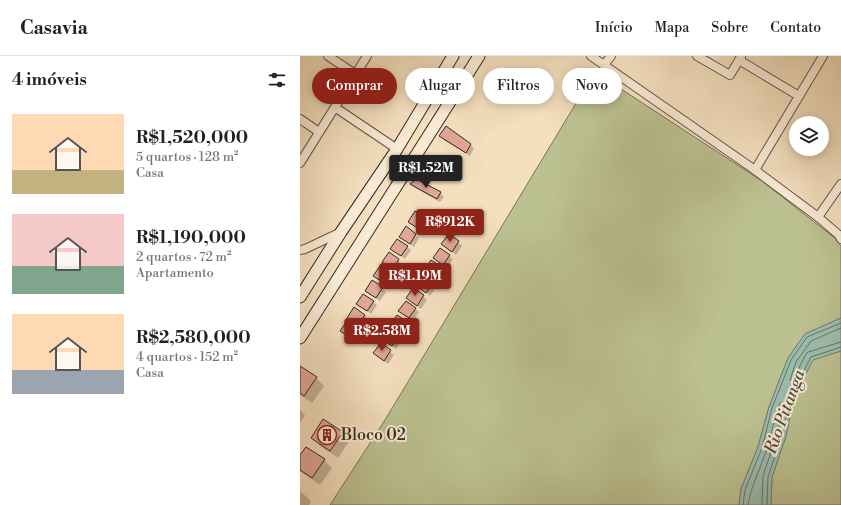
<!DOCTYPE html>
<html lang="pt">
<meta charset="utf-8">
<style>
:root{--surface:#fff;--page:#f6f6f6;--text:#202124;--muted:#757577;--line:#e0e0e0;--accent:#8f2418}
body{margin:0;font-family:"Libre Bodoni",serif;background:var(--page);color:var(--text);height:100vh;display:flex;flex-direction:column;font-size:15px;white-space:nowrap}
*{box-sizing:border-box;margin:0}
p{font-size:13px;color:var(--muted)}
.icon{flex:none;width:22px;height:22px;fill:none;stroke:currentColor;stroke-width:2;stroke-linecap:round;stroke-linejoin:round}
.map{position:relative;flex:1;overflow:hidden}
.details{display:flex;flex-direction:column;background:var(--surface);width:300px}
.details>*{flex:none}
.guide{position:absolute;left:12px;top:12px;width:380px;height:36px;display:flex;gap:8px}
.tools{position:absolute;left:489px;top:60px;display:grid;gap:8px}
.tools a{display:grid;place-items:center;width:40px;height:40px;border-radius:50%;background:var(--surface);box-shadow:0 2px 10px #0003;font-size:20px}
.price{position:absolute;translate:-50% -34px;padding:0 9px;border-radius:4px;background:var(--accent);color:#fff;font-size:13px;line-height:26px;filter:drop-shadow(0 1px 2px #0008)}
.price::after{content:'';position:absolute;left:50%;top:24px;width:12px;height:9px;margin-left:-6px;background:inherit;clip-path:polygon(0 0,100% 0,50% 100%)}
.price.on{background:#222;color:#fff}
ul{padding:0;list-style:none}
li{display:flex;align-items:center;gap:12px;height:100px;padding:0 12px}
li span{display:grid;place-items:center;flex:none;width:112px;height:80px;border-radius:0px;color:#555}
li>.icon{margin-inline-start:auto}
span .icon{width:48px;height:48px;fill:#fffc;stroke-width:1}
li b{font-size:17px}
h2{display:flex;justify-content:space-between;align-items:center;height:48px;padding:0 12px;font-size:17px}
.chip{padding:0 14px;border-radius:18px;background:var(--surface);box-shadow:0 2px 10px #0003;font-size:14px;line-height:36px}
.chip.on{background:var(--accent);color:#fff}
header{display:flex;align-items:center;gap:24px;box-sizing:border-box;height:56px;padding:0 20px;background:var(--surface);border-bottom:1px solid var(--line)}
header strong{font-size:19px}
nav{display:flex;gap:22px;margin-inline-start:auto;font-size:14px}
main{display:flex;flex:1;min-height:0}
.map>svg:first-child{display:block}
.green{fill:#bcc191;stroke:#797556}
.water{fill:#9cbdae;stroke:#738274}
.shadow{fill:#0003}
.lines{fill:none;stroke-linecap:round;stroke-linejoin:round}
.shore{stroke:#697365;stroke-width:1}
.building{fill:#e0a697;stroke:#36291c}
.street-casing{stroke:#665645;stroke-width:10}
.secondary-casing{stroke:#36291c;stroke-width:13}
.street{stroke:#f8ead5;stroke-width:8}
.secondary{stroke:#f8ead5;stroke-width:11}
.labels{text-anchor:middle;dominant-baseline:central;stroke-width:4;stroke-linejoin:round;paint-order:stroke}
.poi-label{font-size:16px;fill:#36291c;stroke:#f8ead5;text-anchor:start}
.water-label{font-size:17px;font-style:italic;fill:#504e40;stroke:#f8ead5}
</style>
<header>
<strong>Casavia</strong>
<nav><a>Início</a><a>Mapa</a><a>Sobre</a><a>Contato</a></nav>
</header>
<main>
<section class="details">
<h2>4 imóveis<svg class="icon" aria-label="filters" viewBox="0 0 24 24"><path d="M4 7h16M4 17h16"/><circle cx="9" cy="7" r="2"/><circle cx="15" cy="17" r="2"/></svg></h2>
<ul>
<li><span style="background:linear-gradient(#ffd9b3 70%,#c2b280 0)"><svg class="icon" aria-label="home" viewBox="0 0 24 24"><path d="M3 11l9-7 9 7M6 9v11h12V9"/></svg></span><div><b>R$1,520,000</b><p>5 quartos · 128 m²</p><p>Casa</p></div></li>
<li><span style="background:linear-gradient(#f6c9c9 65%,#7fa58c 0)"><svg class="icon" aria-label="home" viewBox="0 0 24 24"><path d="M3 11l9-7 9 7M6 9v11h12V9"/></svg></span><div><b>R$1,190,000</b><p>2 quartos · 72 m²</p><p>Apartamento</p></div></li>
<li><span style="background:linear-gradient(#ffd9b3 70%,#9aa5b1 0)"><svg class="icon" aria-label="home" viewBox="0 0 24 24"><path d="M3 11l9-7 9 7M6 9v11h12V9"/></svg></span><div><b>R$2,580,000</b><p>4 quartos · 152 m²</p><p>Casa</p></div></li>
</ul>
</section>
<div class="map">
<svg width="541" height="449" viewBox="0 0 541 449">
<rect width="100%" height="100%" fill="#f4dfbf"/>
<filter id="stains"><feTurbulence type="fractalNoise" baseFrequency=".005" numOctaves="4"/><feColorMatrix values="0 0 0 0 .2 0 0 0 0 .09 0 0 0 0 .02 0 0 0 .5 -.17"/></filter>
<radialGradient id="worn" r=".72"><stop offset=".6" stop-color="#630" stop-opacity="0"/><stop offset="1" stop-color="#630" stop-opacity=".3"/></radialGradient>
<g class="green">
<path d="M321,33L462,125L536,183L541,190V262L505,278L488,302L469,351L458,391L441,433L439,449H30L85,364L281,39Z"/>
<path d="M541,295V449H471L472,421L486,380L494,341L513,303Z"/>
</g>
<path class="water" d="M541,262V295L513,304L494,341L486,380L472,421L471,449H439L441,433L458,391L469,351L488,302L505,278Z"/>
<g class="shadow">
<path d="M147,72L174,92L170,100L144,84L141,80Z"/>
<path d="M111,128L140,137L144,141L140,146L115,132Z"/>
<path d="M125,163L129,167L123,176L109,166Z"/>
<path d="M106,172L119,182L114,191L100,181Z"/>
<path d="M149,179L162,190L156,199L143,188Z"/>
<path d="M98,184L111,194L105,203L92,193Z"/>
<path d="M140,193L153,203L147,212L134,202Z"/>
<path d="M89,197L102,208L97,216L83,206Z"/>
<path d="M131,206L145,216L139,225L129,218Z"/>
<path d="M80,211L94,222L88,230L75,220Z"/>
<path d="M123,220L136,231L130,240L117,229Z"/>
<path d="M72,226L86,236L80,245L70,238Z"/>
<path d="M114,233L127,244L121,253L111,246Z"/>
<path d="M73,246L77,249L71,258L57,248Z"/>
<path d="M106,246L119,256L113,265L100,255Z"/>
<path d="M64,259L68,263L62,272L48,261Z"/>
<path d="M107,267L111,270L105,279L91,269Z"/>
<path d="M57,273L61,276L55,285L41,275Z"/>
<path d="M89,274L102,284L96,293L86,286Z"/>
<path d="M81,288L94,299L88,308L78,301Z"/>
<path d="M0,311L16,322L24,330L12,347L0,339Z"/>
<path d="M0,354L5,359L0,367Z"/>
<path d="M42,377L50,384L38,402L20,390L12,382Z"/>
<path d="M6,392L24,404L32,412L20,429L0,415V401Z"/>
<path d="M0,435L11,445L9,449H0Z"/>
</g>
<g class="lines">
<g class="shore">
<path d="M541,272L511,285L496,306L490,324H493L506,298L508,296L541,286"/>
<path d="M443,449L445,434L462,392L472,352L491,304L507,281L541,267"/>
<path d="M448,449C451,429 461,412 467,392C472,377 474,362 480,347L482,346L484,348L477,378L463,420L462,449"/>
<path d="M467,449L468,421L482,379L491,340L511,301L541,291"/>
</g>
</g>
<g class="building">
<path d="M146,70L171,88L166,97L139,80Z"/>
<path d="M116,123L141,136L137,143L110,128Z"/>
<path d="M115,155L126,163L119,173L108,166Z"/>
<path d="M106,170L116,178L110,188L99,181Z"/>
<path d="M149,178L159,185L152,196L141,188Z"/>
<path d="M97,183L108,190L101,200L90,193Z"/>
<path d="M140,192L150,199L143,209L133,202Z"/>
<path d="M89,196L99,203L93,214L82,206Z"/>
<path d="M131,204L142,211L135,222L124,215Z"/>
<path d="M80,210L91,217L84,227L73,220Z"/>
<path d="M122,219L133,226L126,237L115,229Z"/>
<path d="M72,224L83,231L76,242L65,235Z"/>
<path d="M113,232L124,239L117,250L106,242Z"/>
<path d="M63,238L74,245L67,255L56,248Z"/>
<path d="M106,245L116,252L109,262L98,255Z"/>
<path d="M54,251L65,259L58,269L47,262Z"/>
<path d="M97,259L108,266L101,276L90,269Z"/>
<path d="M47,265L58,272L51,282L40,275Z"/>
<path d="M88,272L99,279L92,290L81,283Z"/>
<path d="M81,287L91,294L84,305L73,297Z"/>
<path d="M0,310L17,321L4,340L0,337Z"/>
<path d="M23,363L43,376L30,395L11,382Z"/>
<path d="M6,391L25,403L12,422L0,414V399Z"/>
</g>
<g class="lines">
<g class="street-casing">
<g id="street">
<path d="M28,0L55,18"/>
<path d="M291,0L455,114L518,161L539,179L541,183"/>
<path d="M397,0L430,19L441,1"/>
<path d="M439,4L499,40"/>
<path d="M304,9L311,0"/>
<path d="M36,52L97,93"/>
<path d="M0,63L19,76"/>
<path d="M0,107L67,0"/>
<path d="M455,114L523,0"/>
<path d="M518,161L541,128"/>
<path d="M0,194L5,193L41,176"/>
</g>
</g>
<g class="secondary-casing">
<g id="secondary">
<path d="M0,241L41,176L97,93L153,0"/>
<path d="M0,282L179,0"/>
</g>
</g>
<use href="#street" class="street"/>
<use href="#secondary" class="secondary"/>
</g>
<defs>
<g id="building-ring" transform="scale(1)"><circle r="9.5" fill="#f8ead5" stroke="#8f2418" stroke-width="1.5"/><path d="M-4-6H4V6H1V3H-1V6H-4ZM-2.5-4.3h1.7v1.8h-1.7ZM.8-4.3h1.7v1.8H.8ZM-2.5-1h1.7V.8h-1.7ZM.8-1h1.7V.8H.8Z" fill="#8f2418"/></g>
</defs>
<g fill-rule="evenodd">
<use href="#building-ring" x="27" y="379"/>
</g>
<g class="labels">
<g class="poi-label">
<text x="41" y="379">Bloco 02</text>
</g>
<g class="water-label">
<text transform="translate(485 356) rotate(-70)">Rio Pitanga</text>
</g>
</g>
<rect width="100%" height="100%" filter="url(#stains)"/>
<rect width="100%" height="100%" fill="url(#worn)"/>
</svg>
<div class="tools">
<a><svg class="icon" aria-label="layers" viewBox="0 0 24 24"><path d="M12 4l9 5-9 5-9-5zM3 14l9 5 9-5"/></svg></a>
</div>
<b class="price on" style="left:126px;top:133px">R$1.52M</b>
<b class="price" style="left:150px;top:187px">R$912K</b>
<b class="price" style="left:115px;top:241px">R$1.19M</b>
<b class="price" style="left:82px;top:296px">R$2.58M</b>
<div class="guide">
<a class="chip on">Comprar</a>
<a class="chip">Alugar</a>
<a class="chip">Filtros</a>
<a class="chip">Novo</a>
</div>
</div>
</main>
